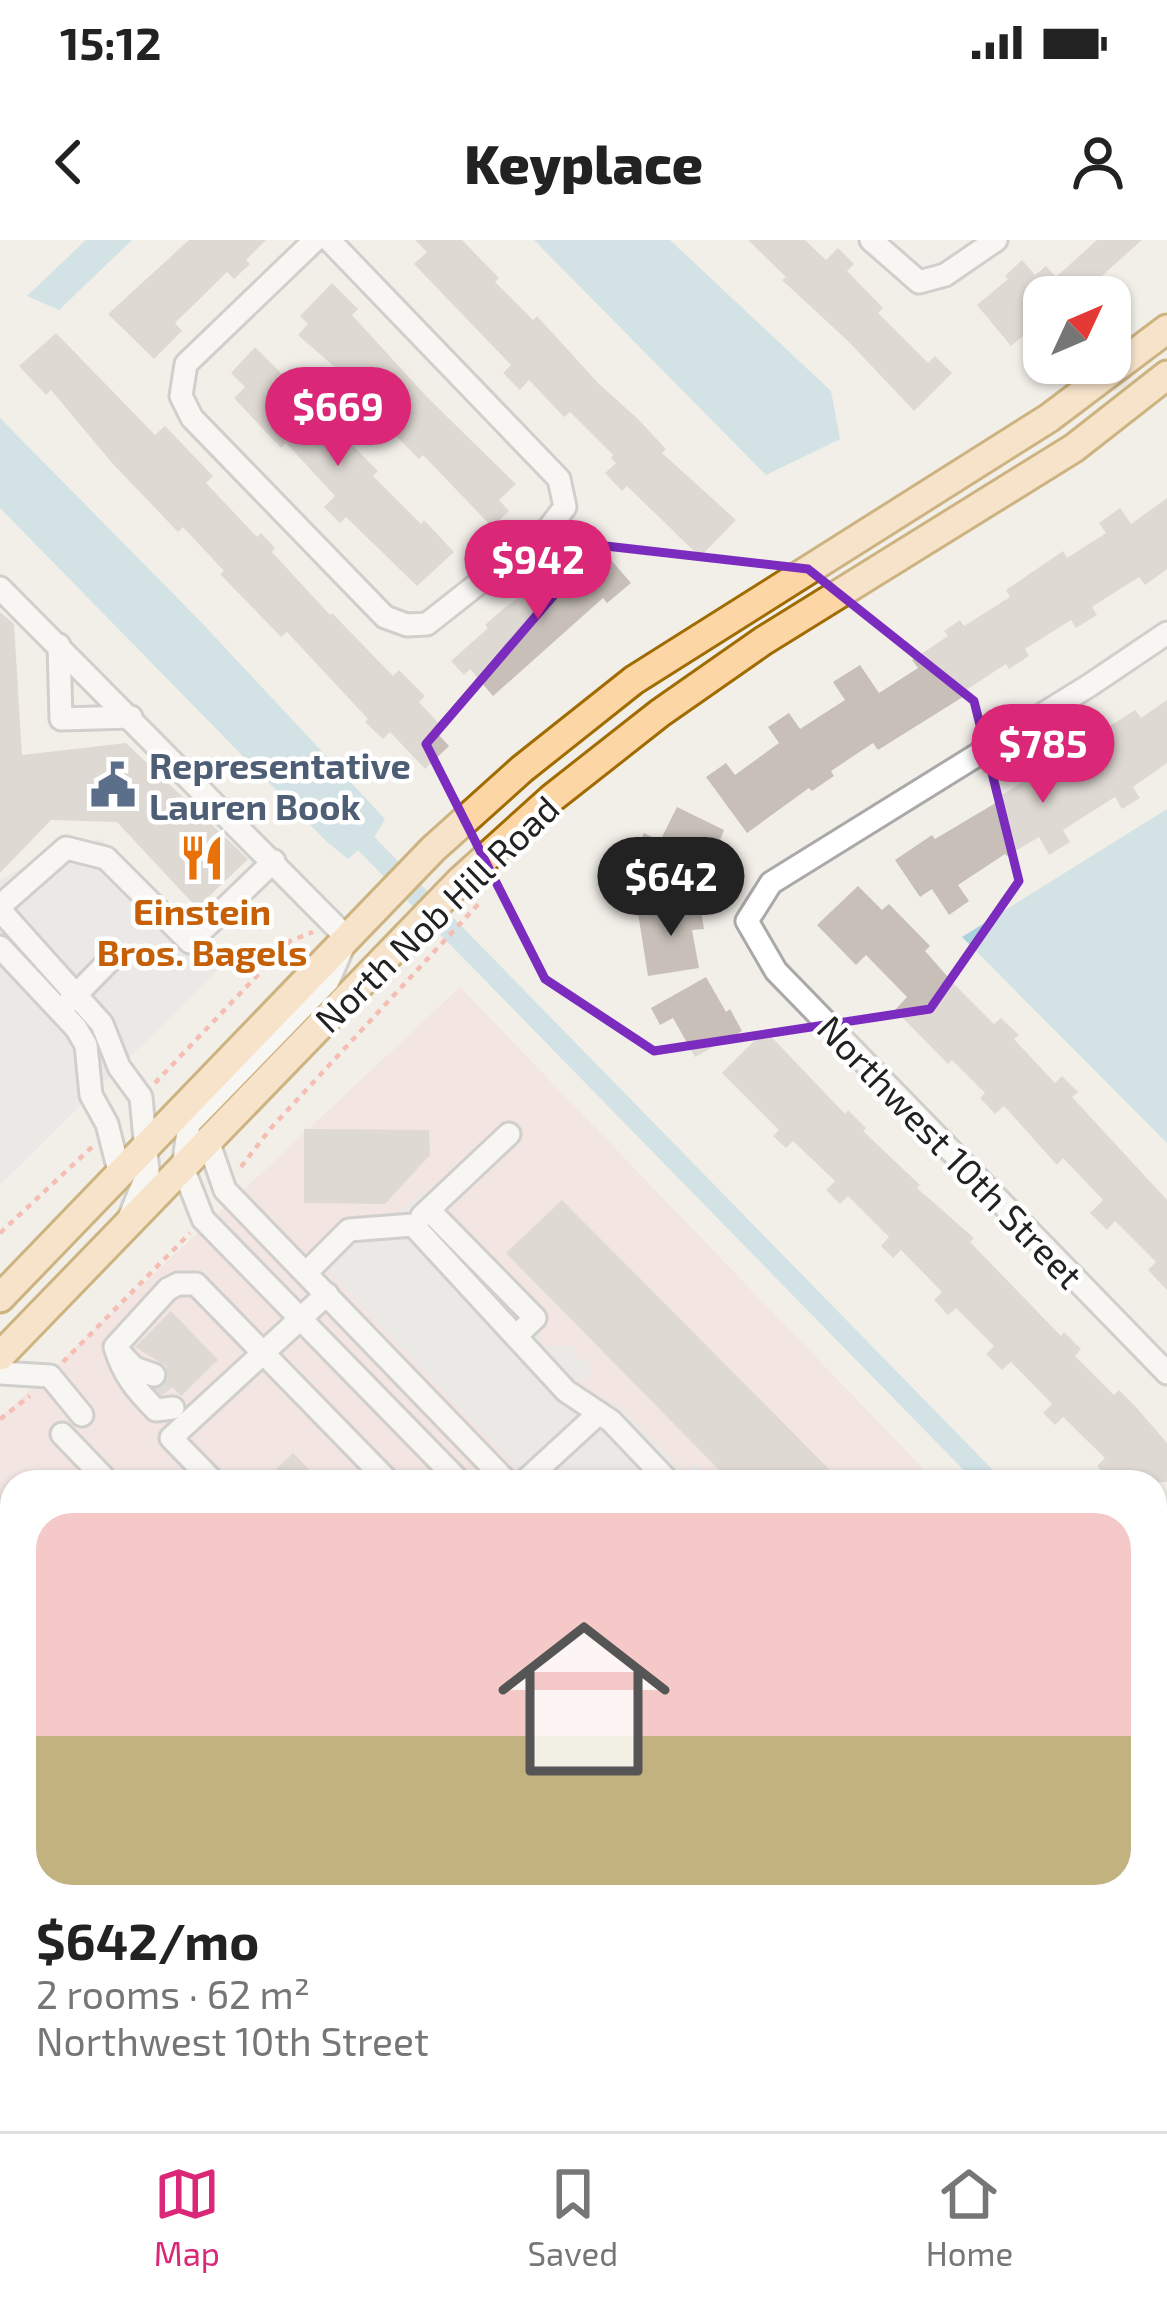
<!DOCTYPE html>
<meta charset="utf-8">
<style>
:root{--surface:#fff;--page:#f6f6f6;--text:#222;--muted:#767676;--line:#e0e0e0;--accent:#db2777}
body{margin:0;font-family:"Exo 2",sans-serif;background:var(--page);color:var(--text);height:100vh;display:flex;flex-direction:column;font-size:45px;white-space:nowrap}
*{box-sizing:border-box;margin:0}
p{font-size:39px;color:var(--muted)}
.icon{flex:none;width:66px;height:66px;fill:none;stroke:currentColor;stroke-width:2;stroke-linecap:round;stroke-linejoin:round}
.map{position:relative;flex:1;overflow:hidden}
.sheet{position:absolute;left:0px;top:1230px;width:1167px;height:663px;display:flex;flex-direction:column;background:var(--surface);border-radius:36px 36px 0 0;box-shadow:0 3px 9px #0004}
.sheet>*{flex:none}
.needle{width:78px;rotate:46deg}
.buttons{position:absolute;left:1023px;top:36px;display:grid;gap:24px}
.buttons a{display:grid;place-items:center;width:108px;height:108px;border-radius:24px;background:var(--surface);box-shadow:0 3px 9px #0004;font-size:60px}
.price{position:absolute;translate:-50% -102px;padding:0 27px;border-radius:42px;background:var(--accent);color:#fff;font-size:39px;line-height:78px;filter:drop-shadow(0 3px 6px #0008)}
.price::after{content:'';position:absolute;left:50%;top:72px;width:36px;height:27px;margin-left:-18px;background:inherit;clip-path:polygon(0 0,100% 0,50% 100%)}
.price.on{background:#222;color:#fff}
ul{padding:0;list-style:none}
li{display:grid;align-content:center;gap:24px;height:636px;padding:0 36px}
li+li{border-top:3px solid var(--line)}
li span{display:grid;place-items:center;height:372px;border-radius:36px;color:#555}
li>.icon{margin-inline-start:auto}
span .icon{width:216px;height:216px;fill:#fffc;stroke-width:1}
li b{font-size:51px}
.status{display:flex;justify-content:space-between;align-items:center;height:84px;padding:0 60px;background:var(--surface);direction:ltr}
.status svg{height:33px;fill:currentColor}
header{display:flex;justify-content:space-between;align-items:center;height:156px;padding:0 36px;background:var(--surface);font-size:54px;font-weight:800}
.dock{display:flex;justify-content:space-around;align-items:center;height:168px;border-top:3px solid var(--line);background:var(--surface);font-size:33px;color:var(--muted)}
.dock a{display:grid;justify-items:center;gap:6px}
.dock .on{color:var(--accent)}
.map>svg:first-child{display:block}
.commercial{fill:#f2dad9}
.parking{fill:#e2e2e2}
.water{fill:#aad3df}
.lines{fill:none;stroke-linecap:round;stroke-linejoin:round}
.canal{stroke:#aad3df;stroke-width:21}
.building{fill:#c7bfb8}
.minor-tunnel{stroke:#c8c6c1;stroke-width:21;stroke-dasharray:21 10;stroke-linecap:butt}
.minor-casing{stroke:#a9a9a9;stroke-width:27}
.major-casing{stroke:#a06b00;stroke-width:33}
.path{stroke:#fa8072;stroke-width:4.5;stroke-dasharray:6 6;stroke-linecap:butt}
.minor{stroke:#fff;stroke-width:21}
.major{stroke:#fcd6a4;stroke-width:27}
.marked{fill:none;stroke:#7b2cbf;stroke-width:9;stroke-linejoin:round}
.labels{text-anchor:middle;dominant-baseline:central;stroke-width:9;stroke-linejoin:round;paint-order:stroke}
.service-label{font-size:36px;font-weight:bold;fill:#4e5e75;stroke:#fff;text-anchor:start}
.food-label{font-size:36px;font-weight:bold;fill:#c56008;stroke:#fff}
.street-label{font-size:36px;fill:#222;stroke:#fff}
</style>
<div class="status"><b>15:12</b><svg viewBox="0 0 49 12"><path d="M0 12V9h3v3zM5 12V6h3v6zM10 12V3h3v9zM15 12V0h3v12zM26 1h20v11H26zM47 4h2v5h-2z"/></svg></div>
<header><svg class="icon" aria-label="back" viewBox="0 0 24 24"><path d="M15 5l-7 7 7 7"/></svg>Keyplace<svg class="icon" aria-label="person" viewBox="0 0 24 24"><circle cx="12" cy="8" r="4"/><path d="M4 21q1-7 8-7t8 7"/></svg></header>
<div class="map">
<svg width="1167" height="1891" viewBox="0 0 1167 1891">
<rect width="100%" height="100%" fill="#f2efe9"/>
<g class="commercial">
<path d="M460,747L936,1242H12V1460L0,1448V1178Z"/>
<path d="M1155,1470L1167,1482V1843L1155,1856Z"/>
<path d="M414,1881H1131L1122,1891H424Z"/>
</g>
<g class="parking">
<path d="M101,599L225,723L0,945V640L50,612Z"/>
<path d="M423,951L490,1023L520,1044L542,1068L539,1099L547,1107L575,1106V1119H585L592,1128L589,1138L578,1139L590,1153L620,1167L684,1232L695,1223L714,1242H529L310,1011L343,984L396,976Z"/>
<path d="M619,1881H908L897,1891H620Z"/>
</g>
<g class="water">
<path d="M86,0H132L59,70L27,56Z"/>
<path d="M534,0H670L831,151L840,199L766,235Z"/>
<path d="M0,178L201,382L385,579L375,596L348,619L326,601L0,268Z"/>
<path d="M1167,569V903L962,697Z"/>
<path d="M0,1674L12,1685V1829L0,1822Z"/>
<path d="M102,1881H211L221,1891H119Z"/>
</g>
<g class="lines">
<g class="canal">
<path d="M348,585L990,1242"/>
<path d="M1155,1412L1167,1424"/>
</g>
</g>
<g class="building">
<path d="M189,0H266L246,20L250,24L234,39L227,32L175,83L182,91L154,119L108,74Z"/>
<path d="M415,0H462L499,38L495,42L533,80L537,76L599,144L638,179L666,209L662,213L736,280L700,317L627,246L622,251L605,233L616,223L611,218L613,215L570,172L564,177L529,140L520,150L503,133L511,125L414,24L427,12Z"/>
<path d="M748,0H805L826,20L838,8L854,24L847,31L883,68L878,73L928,123L935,116L952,133L914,171L849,102L782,40L786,37Z"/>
<path d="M1097,0H1142L1078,57H1044V78L1011,106L977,65L1008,39L1005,36L1022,20L1035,35L1046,26L1056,37Z"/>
<path d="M332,43L358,69L352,75L427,157L516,244L499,260L509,271L492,287L423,215L419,219L384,184L358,155L362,151L298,95L308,84L300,76Z"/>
<path d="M56,93L155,195L165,186L213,236L206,243L257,297L261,293L275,308L272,312L330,375L332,373L393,436L399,430L425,456L419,462L444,489L438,494L449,506L425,529L390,492L383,499L365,482L368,479L287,392L281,397L220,334L224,331L183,287L178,292L113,224L51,150L46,155L19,126Z"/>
<path d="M255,107L378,231L373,236L421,284L424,280L454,312L417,346L346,277L340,283L324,267L335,256L286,203L281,208L234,158L245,147L231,133Z"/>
<path d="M1167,258V329L1145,345L1139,337L1092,367L1097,375L1076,388L1071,380L1025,409L1029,416L1009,429L1006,424L963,452L966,455L878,510L873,503L831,531L834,536L812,551L809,548L747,593L706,537L726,523L735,535L779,503L768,487L789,473L800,489L845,460L833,442L860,425L879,453L918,428L912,420L948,396L944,391L960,380L964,386L1010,357L1006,350L1063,311L1067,318L1106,293L1099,283L1120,268L1131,284Z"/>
<path d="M586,313L600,329L611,320L631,343L607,363L603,358L493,456L470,429L464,435L451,421L488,388L485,385L502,370L542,338L549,345Z"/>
<path d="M0,372L14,384L22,515L126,503L248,619L197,668L117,582L51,580L0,633Z"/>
<path d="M1167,460V523L1133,547L1140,558L1122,569L1115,557L1063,590L1070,602L1049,615L1039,597L1007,616L1005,614L958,645L969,661L949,675L932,649L920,657L895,620L932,595L935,599L1004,558L1002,555L1135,470L1141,478Z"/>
<path d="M677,567L724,590L700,651L632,617L644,593L660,601Z"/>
<path d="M858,646L882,670L889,664L930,706L925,711L955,745L994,784L1001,778L1019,795L1014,799L1055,843L1062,836L1078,852L1072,857L1167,960V1050L1148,1030L1156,1022L1115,981L1107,990L1090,973L1103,960L1063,918L1057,925L1004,866L995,874L980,858L985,853L952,820L948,824L895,770L907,757L866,715L856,725L817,685Z"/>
<path d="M700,664L704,689L692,690L699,728L648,736L638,673Z"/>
<path d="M706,737L726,772L730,769L742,791L695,817L673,778L660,785L651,768Z"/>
<path d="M765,790L845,874L848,870L866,888L863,891L920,945L917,948L974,998L970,1002L1061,1096L1064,1092L1081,1109L1075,1116L1114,1155L1119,1150L1136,1167L1167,1203V1242H1128L1118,1232L1110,1240L1097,1226L1105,1218L1063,1177L1055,1185L1043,1173L1052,1164L1011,1122L1002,1130L986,1114L994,1106L956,1068L948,1075L934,1060L942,1052L901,1010L893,1018L881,1006L889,997L848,956L840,964L826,950L835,941L793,901L786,908L773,896L779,890L722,833Z"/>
<path d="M304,889L429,890L430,915L385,964L304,963Z"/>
<path d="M562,960L842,1242H731L506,1013Z"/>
<path d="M171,1071L218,1120L181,1156L172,1147L164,1154L160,1152L157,1150L168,1139L166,1126L135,1107Z"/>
<path d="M293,1213L321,1242H263Z"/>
</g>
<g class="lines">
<g class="minor-tunnel">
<path d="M147,1141L162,1156"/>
<path d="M502,1890L527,1891"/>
</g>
<g class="minor-casing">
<g id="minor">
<path d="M315,0L186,124L181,156L192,178L385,377L407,385L427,384L549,288L565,267L559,239L329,0"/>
<path d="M871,0L919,42L945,35L996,0"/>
<path d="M0,348L347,698L328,741L189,884L183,928L203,979L460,1242"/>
<path d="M1167,393L1090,445L771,643L747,681L776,731L1167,1133"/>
<path d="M59,405L61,479L131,477"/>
<path d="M0,666L66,608L106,618L190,702L274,621"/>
<path d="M0,670L102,784L119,827L141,857L148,932L129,978"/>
<path d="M0,707L76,788L86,805L91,855L107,884L120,935"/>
<path d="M69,762L110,720"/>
<path d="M208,901L225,950L507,1242"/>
<path d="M429,970L535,1078L516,1096"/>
<path d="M422,976L509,894"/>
<path d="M306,1033L349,990L413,985L566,1151L611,1181L669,1242"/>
<path d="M119,1112L134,1128L154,1135"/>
<path d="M0,1133L50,1136L82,1175"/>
<path d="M173,1168L156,1170C136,1150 123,1134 115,1107L168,1049L178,1044H196L389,1242"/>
<path d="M62,1194L108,1242"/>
<path d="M214,1242L171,1198L327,1054"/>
<path d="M524,1242L599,1173"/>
<path d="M0,1430L12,1411"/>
<path d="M0,1509L12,1521"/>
<path d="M0,1569L12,1581"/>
<path d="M304,1881L314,1891"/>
<path d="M361,1881L370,1891"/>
<path d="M464,1881L469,1886L502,1890"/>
<path d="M554,1891V1881"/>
<path d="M588,1891V1881"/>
<path d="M879,1891L890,1881"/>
</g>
</g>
<g class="major-casing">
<g id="major">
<path d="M0,1058L433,609L522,529L634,440L1049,178L1167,89"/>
<path d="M0,1116L460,641L552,558L660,473L763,401L1074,208L1167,135"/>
</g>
</g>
<g class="path">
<path d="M155,843L290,701L313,692"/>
<path d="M241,927L271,888L482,660"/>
<path d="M0,993L92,907"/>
<path d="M63,1122L190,993"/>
<path d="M0,1179L30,1156"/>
</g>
<use href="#minor" class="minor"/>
<use href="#major" class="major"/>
</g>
<path d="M0 0H1167V1891H0ZM597,305L808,329L974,461L1019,641L930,769L654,811L545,739L426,504Z" fill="#f2efe9" fill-opacity=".55" fill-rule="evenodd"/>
<path class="marked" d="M597,305L808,329L974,461L1019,641L930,769L654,811L545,739L426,504Z"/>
<defs>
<g id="civic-bare" transform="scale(3.6)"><path d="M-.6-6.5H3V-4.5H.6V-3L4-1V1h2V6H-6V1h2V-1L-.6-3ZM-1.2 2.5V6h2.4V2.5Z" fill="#5c6f8a" stroke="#fff" stroke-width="2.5" paint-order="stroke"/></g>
<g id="restaurant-bare" transform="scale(3.6)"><path d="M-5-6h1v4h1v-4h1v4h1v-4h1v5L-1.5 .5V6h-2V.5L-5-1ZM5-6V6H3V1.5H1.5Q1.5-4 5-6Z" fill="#e8710a" stroke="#fff" stroke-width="2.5" paint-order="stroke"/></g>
</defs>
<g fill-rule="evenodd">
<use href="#civic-bare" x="113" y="545"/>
<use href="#restaurant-bare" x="202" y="618"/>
</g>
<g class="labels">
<g class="service-label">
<text x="149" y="524">Representative<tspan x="149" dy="41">Lauren Book</tspan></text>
</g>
<g class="food-label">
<text x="202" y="670">Einstein<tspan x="202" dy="41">Bros. Bagels</tspan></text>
</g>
<g class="street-label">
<text transform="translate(436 673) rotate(-44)">North Nob Hill Road</text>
<text transform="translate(951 911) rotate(46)">Northwest 10th Street</text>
</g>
</g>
</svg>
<div class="buttons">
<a><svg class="needle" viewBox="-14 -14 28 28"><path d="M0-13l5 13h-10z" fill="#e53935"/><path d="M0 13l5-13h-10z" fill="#767676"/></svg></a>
</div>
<b class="price" style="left:338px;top:229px">$669</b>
<b class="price" style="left:538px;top:382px">$942</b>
<b class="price" style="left:1043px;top:566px">$785</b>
<b class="price on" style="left:671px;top:699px">$642</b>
<section class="sheet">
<ul>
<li><span style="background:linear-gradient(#f6c9c9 60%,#c2b280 0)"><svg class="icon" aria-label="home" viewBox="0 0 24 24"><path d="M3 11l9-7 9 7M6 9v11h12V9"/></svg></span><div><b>$642/mo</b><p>2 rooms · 62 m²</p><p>Northwest 10th Street</p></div></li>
</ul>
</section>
</div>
<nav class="dock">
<a class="on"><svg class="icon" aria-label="map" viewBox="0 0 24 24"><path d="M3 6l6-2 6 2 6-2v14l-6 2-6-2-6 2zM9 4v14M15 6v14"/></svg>Map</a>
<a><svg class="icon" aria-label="saved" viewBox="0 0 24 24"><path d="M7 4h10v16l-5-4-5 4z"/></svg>Saved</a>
<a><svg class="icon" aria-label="home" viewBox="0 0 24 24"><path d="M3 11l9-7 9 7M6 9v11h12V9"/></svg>Home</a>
</nav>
